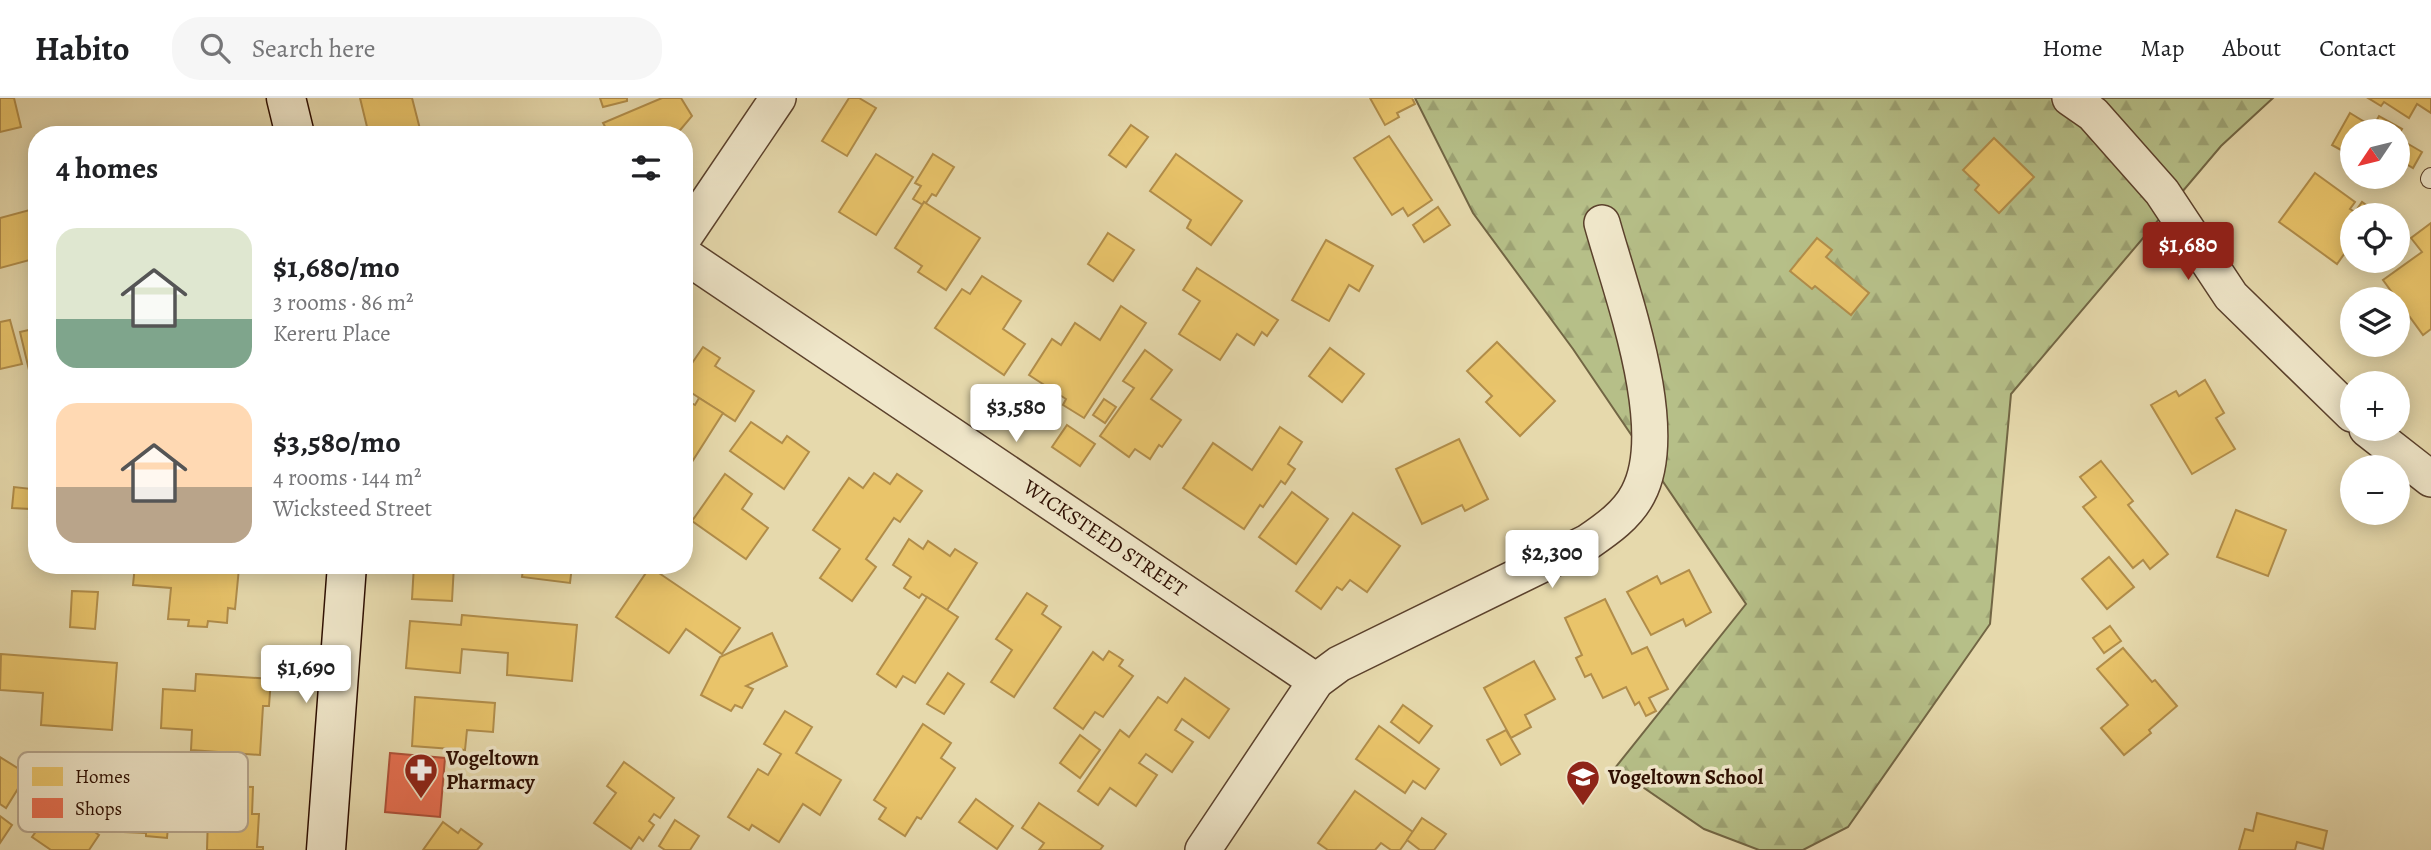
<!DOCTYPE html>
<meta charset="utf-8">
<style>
:root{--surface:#fff;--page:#f6f6f6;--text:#202124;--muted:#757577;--line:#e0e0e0;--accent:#8f2418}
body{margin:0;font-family:Alegreya,serif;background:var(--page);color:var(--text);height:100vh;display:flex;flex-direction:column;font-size:26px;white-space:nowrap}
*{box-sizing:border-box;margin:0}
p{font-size:23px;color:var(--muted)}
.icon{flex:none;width:38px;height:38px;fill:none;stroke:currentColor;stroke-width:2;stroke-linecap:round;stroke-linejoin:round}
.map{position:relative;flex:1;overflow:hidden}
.details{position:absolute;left:28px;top:28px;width:665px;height:448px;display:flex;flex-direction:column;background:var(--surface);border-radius:28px;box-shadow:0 4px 18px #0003}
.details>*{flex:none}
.needle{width:46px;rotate:235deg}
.controls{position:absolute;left:2340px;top:21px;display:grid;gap:14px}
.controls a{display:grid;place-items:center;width:70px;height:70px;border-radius:50%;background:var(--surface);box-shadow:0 4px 18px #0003;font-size:35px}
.price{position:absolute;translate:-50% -60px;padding:0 16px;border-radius:7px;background:#fff;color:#222;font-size:23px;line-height:46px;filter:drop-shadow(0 2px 4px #0008)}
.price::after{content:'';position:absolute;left:50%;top:42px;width:21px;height:16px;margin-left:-10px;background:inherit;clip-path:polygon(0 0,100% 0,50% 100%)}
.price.selected{background:var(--accent);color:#fff}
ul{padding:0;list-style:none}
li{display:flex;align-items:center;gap:21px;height:175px;padding:0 28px}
li span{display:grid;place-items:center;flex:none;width:196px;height:140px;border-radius:21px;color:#555}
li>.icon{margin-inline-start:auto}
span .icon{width:84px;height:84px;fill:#fffc;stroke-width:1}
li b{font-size:30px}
h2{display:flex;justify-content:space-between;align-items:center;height:84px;padding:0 28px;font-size:30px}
header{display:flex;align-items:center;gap:42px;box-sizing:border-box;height:98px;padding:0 35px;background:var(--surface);border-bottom:2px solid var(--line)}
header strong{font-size:33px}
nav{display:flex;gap:38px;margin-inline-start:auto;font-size:24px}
.search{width:490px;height:63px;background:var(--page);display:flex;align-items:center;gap:18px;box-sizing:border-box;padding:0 24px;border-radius:28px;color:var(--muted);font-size:26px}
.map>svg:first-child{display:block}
.forest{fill:url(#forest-firs);stroke:#726644;stroke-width:2}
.homes{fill:#e9c46a;stroke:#b18d4a;stroke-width:2}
.shops{fill:#e76f51;stroke:#af5239;stroke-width:2}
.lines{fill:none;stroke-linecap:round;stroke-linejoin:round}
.lane-casing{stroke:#5b412c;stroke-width:20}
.street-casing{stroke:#5b412c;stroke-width:38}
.secondary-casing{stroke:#2d0e01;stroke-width:41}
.lane{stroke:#efe6c9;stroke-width:18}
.street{stroke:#efe6c9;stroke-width:35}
.secondary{stroke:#efe6c9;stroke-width:38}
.labels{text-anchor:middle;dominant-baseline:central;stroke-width:7;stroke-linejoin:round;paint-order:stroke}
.street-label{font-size:21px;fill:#2d0e01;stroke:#efe6c9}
.poi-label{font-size:21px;font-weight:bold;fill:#2d0e01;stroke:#efe6c9;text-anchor:start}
.key{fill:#efe6c9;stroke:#b5a58d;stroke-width:2}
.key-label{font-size:19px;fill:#2d0e01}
</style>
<header>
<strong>Habito</strong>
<div class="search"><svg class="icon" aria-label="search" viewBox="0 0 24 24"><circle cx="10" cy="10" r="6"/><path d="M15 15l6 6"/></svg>Search here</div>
<nav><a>Home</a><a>Map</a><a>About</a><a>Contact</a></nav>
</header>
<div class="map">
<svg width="2431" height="752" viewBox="0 0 2431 752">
<defs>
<pattern id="forest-firs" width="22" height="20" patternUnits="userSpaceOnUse" patternTransform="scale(1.75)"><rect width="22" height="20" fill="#b6bf88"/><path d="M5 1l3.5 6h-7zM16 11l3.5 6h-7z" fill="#9da374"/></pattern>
</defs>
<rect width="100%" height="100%" fill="#e6d9ac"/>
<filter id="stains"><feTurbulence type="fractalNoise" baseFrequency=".00286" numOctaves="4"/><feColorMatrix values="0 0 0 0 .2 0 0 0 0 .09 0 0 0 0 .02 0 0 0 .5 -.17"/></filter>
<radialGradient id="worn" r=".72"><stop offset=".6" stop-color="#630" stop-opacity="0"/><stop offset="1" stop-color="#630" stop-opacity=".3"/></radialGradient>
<path class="forest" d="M1415,0H2273L2221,48L2011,296L1990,526L1848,729L1803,752H1759L1704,731L1615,670L1746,506L1573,251L1473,115Z"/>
<g class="homes">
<path d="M0,0H14L21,29L0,34Z"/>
<path d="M360,0H412L421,35L413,37H369Z"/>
<path d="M600,0H627V3L603,9Z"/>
<path d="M662,0H681L692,18L676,37H610L603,25Z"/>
<path d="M849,0H859L876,10L847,58L822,43Z"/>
<path d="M1370,0H1412L1415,6L1397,15L1399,19L1385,27Z"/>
<path d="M2368,0H2431V15L2417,6L2409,20L2384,4L2381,8Z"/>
<path d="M2350,15L2373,29L2379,18L2402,31L2398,38V33H2352V58L2332,47Z"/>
<path d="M1131,27L1148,39L1126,69L1109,57Z"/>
<path d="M135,30L136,37H107Z"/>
<path d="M1389,38L1432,102L1408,118L1403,110L1392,117L1354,60Z"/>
<path d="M1994,40L2034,79L1999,115L1975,92L1979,87L1963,72Z"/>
<path d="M2398,40L2422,54L2413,70L2398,61Z"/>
<path d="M876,56L913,79L876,137L839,114Z"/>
<path d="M933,56L954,69L936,98L932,96L926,105L924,104L923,107L913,101L921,88L915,85Z"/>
<path d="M1176,56L1242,103L1211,147L1187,130L1191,122L1150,93Z"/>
<path d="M2315,75L2355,104L2350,111L2355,114L2362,104L2380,117H2352V145L2337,166L2279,124Z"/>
<path d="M924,104L980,140L946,192L918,174L922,168L895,150Z"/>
<path d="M1438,109L1450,127L1424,144L1413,127Z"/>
<path d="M37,110V160L0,170V120Z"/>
<path d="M2431,125V231L2423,237L2383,182L2422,154L2411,140Z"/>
<path d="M1108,135L1134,152L1113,183L1088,166Z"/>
<path d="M1817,140L1832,152L1826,159L1869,195L1851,217L1815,188L1812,191L1790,173Z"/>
<path d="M1326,142L1373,168L1359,193L1349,187L1329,223L1292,202Z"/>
<path d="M1197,170L1278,222L1267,238L1262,234L1254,247L1237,236L1220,262L1179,236L1200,203L1183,192Z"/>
<path d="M982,178L1021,203L1003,231L1025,246L1004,277L935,230L962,191L970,196Z"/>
<path d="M1121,208L1146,225L1084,320L1063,307L1066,301L1029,277L1052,241L1061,247L1075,225L1100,242Z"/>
<path d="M10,222L22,266L0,271V224Z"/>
<path d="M37,230V270L29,272L20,234Z"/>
<path d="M1497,244L1555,303L1520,338L1486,304L1492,298L1467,273Z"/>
<path d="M703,249L720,260L715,268L754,293L735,323L684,290V277Z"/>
<path d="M1330,250L1364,276L1342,304L1309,278Z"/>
<path d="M1145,252L1172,272L1151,301L1181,322L1162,349L1159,347L1150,361L1135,351L1129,359L1100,338L1134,290L1123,283Z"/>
<path d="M2205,282L2224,315L2216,320L2235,351L2192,376L2151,307L2176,293L2179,298Z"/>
<path d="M699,300L723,315L690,367L686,364L684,367V309L688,303L695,307Z"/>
<path d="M1104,301L1116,309L1105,325L1093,317Z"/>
<path d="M751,324L782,345L787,338L809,354L784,391L730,353Z"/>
<path d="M1067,327L1095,346L1080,368L1052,349Z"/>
<path d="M1280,329L1302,344L1288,366L1295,371L1285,386L1281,383L1263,409L1260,407L1244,431L1183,390L1213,345L1252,372Z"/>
<path d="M37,333V420L29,419L30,411L12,410L14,389L31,391Z"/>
<path d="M1459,341L1488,401L1465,413L1462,407L1422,426L1396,371Z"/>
<path d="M2101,363L2133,403L2128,407L2168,456L2150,471L2143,462L2133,470L2083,409L2096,399L2080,379Z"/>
<path d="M874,375L890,386L897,376L922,393L900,424L894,420L866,461L876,469L852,503L820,480L840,451L813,432L849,380L863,390Z"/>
<path d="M725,376L752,396L742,411L768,430L746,461L692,423Z"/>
<path d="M1292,394L1328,421L1296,466L1259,439Z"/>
<path d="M2236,412L2286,432L2268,478L2217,459Z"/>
<path d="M1353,415L1400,448L1367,494L1350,482L1342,492L1337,489L1321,511L1296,493Z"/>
<path d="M909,441L923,451L928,443L950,458L955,451L977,465L947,512L922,496L919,500L904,490L911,479L893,467Z"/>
<path d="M2109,459L2134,489L2107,511L2082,481Z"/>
<path d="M135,467H168L224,473V469L239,470L235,511L228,510L227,525L208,523L207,529L188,528L189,522L168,521L171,490L133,487Z"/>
<path d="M414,467H454L452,503L412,501Z"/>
<path d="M609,467V472L572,468L570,485L522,479L523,471L495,468Z"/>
<path d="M650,469L740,530L722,556L686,531L669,555L616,519Z"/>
<path d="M1689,472L1711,514L1686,528L1683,521L1651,537L1627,494L1657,478L1661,486Z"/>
<path d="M72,493L98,494L95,531L70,529Z"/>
<path d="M1027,495L1047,508L1042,516L1061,529L1014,599L991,584L1012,552L996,541Z"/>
<path d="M927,499L958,519L915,585L903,578L896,589L877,576Z"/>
<path d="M1605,501L1632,556L1647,549L1668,591L1649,600L1656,613L1646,618L1639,604L1635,607L1626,589L1603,600L1591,576L1585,579L1576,560L1582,557L1565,520Z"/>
<path d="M462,517L577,527L572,583L507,577L508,555L462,551L460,575L406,570L410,523L461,527Z"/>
<path d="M2110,528L2121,543L2104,555L2093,540Z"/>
<path d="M772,535L787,568L746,588L753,591L742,610L735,607L731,613L701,597L720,559Z"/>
<path d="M2123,550L2152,584L2155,582L2177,608L2149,632L2151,635L2124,657L2101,630L2128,607L2097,571Z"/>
<path d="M1109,553L1123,562L1119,568L1133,578L1103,619L1095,614L1083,631L1054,610L1093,554L1103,562Z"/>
<path d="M1,556L117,565L112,632L41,627L43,595L0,592Z"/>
<path d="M1534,563L1555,601L1525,617L1531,629L1511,640L1484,590Z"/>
<path d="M948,575L964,586L944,616L927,606Z"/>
<path d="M196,576L271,581L269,608H263L260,657L191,652L192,632L161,630L163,591L195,593Z"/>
<path d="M1185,580L1229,611L1209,640L1182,621L1175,632L1193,644L1172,674L1146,656L1139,665L1157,677L1136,708L1110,690L1098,707L1078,693L1120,632L1129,639L1158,599L1167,605Z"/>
<path d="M415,599L495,605L493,634L467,632L465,652L412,648Z"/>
<path d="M1403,607L1432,628L1419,645L1391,624Z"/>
<path d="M785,613L812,629L796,655L841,682L820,717L803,706L779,744L752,727L749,732L728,719L758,671L768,677L781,656L764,646Z"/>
<path d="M923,626L951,645L941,660L955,670L921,721L917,719L905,738L879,721L886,710L874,702Z"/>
<path d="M1379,628L1439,671L1425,691L1413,683L1405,695L1356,661Z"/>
<path d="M1506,632L1520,656L1501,667L1487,642Z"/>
<path d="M1080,637L1100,652L1080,680L1060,665Z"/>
<path d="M0,659L27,676L6,710L0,706Z"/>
<path d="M89,659L186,668L183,698L171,697L167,740L146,738V735L124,734L127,702L85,698Z"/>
<path d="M624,664L674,700L660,720L654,716L649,723L654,727L643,743L639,739L631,751L594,725L616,695L607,688Z"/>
<path d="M220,688L253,689L252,716H259L257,749H263V752H207L208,718L219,719Z"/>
<path d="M1355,693L1413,734L1400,752H1391L1381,745L1375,752H1328L1318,745Z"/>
<path d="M39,695L99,737L89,752H51L32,739L45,721L29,709Z"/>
<path d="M976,701L1013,728L997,751L959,724Z"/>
<path d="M1039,705L1103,748L1100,752H1039L1044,745L1022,730Z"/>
<path d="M2257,715L2327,733L2323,751L2297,744L2295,752H2239L2245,731L2253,733Z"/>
<path d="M0,718L12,727L0,745Z"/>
<path d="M1422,720L1446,736L1434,752H1420L1407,742Z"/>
<path d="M675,722L699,738L690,752H665L659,748Z"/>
<path d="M443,724L458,735L461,731L482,746L477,752H423Z"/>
</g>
<path class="shops" d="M390,655L445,660L440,719L385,714Z"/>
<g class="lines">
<g class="lane-casing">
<path id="lane" d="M2430,81L2431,79"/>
</g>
<g class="street-casing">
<g id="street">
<path d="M2070,0L2093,16L2162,94L2231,198L2352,316"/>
<path d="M684,139L778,0"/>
<path d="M684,157L1316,583"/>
<path d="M2367,331L2431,381"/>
<path d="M1203,752L1316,583L1339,566L1588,444C1607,431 1627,417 1638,396C1673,331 1621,194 1602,125"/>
</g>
</g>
<g class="secondary-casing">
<g id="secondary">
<path d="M286,0L295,37"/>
<path d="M326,752L347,467"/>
</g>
</g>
<use href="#lane" class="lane"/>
<use href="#street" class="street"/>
<use href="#secondary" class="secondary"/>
</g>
<defs>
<g id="pharmacy-pin" transform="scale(1.75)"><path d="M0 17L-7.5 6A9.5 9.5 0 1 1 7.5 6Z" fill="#8f2418" stroke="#efe6c9"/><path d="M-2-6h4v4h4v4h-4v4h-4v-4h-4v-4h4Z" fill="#fff"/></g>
<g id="school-pin" transform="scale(1.75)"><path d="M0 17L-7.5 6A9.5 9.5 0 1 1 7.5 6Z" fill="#8f2418" stroke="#efe6c9"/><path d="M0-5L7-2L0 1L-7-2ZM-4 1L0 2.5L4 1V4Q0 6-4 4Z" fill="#fff"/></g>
</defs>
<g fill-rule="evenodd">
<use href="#pharmacy-pin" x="421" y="672"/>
<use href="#school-pin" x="1583" y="679"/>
</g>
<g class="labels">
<g class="street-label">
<text transform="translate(1105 440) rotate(34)">WICKSTEED STREET</text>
</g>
<g class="poi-label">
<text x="446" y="660">Vogeltown<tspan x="446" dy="24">Pharmacy</tspan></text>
<text x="1608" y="679">Vogeltown School</text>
</g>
</g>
<rect x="18" y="654" width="230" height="80" rx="10" class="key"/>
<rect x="32" y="669" width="31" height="19" fill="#e9c46a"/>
<rect x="32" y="700" width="31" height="20" fill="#e76f51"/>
<g class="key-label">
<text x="75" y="685">Homes</text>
<text x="75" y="717">Shops</text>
</g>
<rect width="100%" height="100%" filter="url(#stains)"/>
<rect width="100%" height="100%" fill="url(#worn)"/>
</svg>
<div class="controls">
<a><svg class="needle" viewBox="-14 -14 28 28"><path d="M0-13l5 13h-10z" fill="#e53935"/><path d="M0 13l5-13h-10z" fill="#757577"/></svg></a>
<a><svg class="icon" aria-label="locate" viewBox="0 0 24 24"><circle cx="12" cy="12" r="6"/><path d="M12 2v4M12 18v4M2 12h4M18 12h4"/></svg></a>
<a><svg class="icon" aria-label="layers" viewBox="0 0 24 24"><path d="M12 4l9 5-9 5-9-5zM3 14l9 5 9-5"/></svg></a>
<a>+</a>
<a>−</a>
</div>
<b class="price selected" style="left:2188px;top:184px">$1,680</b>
<b class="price" style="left:1016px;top:346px">$3,580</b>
<b class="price" style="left:1552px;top:492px">$2,300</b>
<b class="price" style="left:306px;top:607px">$1,690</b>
<section class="details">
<h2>4 homes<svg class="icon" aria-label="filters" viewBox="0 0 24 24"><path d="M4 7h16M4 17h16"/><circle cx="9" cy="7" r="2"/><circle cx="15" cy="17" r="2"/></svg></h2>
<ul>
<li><span style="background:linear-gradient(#dfe7d0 65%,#7fa58c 0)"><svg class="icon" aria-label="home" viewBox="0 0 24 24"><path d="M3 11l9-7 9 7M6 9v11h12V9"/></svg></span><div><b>$1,680/mo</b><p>3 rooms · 86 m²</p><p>Kereru Place</p></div></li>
<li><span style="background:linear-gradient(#ffd9b3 60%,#b9a48a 0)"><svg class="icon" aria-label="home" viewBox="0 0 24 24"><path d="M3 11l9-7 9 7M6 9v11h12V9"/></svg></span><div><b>$3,580/mo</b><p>4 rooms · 144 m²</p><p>Wicksteed Street</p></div></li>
</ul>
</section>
</div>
